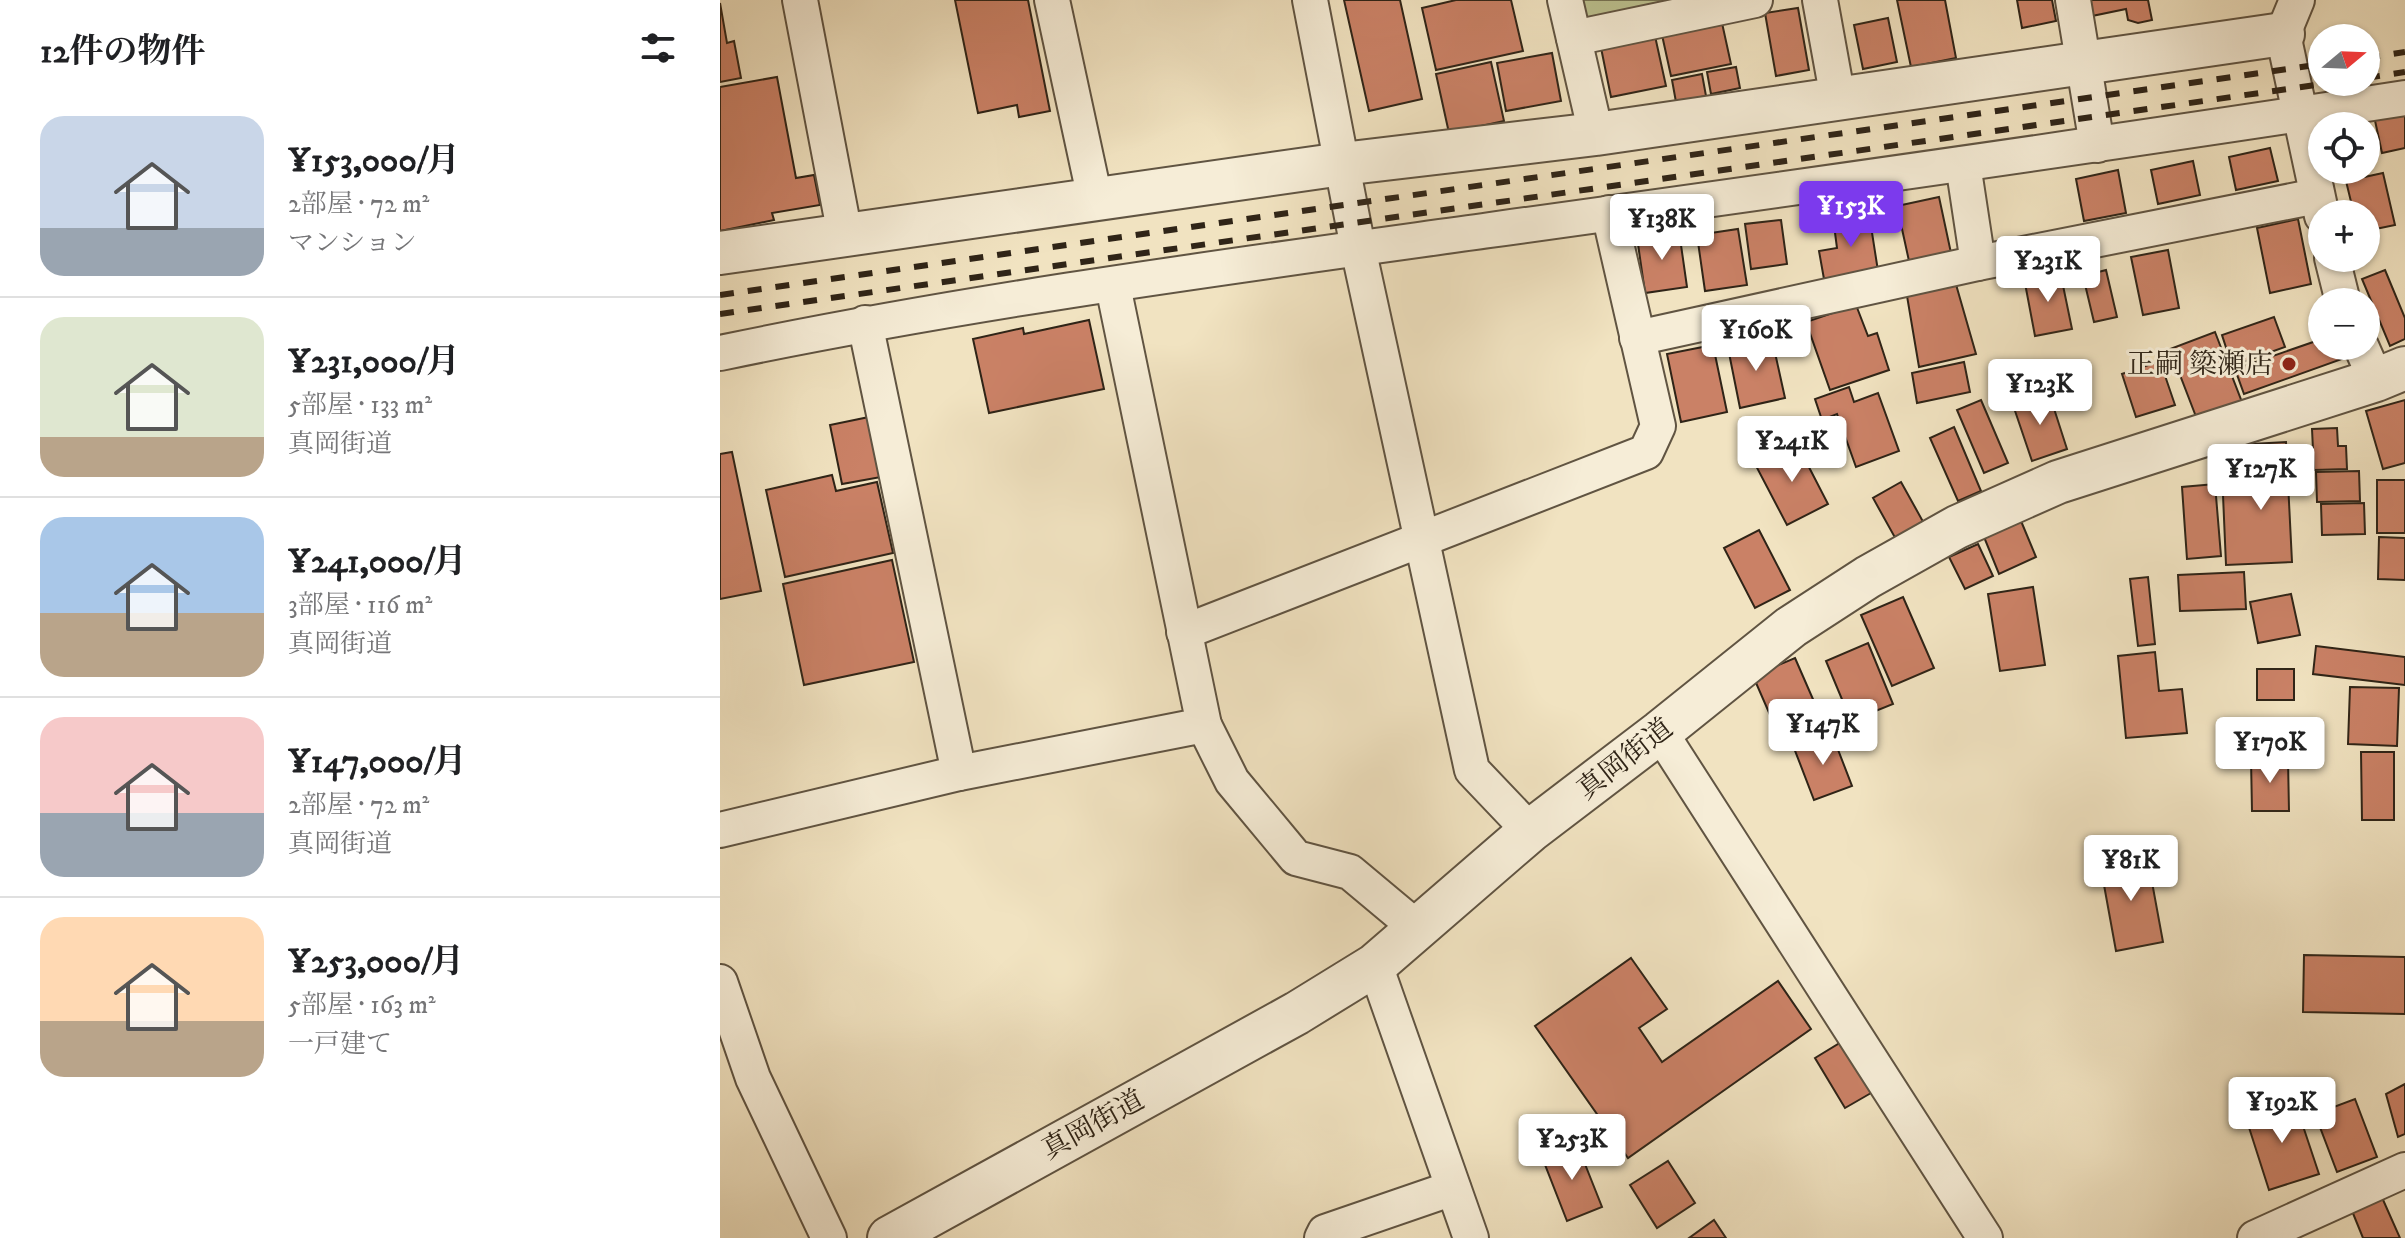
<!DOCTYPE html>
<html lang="ja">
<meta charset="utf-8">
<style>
:root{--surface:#fff;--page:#f6f6f6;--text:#202124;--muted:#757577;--line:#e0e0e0;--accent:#7c3aed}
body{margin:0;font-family:"IM FELL DW Pica","Noto Serif JP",serif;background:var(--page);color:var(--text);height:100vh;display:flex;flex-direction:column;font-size:30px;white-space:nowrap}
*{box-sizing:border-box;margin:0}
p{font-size:26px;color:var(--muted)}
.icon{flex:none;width:44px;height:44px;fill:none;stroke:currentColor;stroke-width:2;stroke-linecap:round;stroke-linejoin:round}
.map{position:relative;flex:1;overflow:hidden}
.details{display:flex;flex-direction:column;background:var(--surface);width:720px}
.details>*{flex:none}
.needle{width:52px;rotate:71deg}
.fabs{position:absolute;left:1588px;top:24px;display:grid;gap:16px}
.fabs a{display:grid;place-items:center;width:72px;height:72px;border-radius:50%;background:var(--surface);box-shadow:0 2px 6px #0004;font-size:40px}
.price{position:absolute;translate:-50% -68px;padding:0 18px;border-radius:8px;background:#fff;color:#222;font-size:26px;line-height:52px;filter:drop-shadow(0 2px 4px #0008)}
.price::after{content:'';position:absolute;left:50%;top:48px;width:24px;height:18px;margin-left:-12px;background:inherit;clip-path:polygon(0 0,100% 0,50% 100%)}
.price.selected{background:var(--accent);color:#fff}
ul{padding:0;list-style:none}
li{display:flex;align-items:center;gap:24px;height:200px;padding:0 40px}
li+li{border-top:2px solid var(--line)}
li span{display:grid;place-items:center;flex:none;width:224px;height:160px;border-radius:24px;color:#555}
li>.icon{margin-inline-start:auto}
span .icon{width:96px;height:96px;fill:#fffc;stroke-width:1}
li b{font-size:34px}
h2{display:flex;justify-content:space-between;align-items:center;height:96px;padding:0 40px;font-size:34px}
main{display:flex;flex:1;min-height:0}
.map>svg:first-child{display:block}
.green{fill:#bdc391;stroke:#767454;stroke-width:2}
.building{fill:#ca8166;stroke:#2f2417;stroke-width:2}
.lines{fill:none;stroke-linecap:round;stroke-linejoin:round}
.minor-casing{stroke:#605442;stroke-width:38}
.tertiary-casing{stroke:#605442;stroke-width:46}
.minor{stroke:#f6edd7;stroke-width:34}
.tertiary{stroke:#f6edd7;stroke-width:42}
.rail{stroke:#2f2417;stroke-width:6;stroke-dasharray:14 14;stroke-linecap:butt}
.poi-dot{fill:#8f2418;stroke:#f6edd7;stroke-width:3}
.labels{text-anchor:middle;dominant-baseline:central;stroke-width:6;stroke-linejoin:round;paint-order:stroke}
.poi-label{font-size:28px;fill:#2f2417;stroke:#f6edd7;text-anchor:end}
.street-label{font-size:28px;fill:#2f2417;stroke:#f6edd7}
</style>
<main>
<section class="details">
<h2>12件の物件<svg class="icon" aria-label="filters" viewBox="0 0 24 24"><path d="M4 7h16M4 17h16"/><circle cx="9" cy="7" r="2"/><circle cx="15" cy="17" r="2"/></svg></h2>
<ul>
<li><span style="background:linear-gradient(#c9d6e8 70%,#9aa5b1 0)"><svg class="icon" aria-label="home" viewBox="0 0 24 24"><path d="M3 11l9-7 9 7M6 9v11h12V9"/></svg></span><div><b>¥153,000/月</b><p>2部屋 · 72 m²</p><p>マンション</p></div></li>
<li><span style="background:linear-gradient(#dfe7d0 75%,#b9a48a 0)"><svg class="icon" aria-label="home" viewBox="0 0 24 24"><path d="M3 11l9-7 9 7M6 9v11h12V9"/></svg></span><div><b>¥231,000/月</b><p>5部屋 · 133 m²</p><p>真岡街道</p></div></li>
<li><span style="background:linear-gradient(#a9c7e8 60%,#b9a48a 0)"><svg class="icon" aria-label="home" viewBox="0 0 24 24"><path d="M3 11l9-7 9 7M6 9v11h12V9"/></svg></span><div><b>¥241,000/月</b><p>3部屋 · 116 m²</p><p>真岡街道</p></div></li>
<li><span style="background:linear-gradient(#f6c9c9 60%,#9aa5b1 0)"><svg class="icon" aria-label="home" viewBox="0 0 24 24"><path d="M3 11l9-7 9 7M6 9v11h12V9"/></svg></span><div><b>¥147,000/月</b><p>2部屋 · 72 m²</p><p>真岡街道</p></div></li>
<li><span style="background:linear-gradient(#ffd9b3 65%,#b9a48a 0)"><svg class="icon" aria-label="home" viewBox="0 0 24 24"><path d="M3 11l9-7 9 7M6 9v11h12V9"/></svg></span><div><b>¥253,000/月</b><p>5部屋 · 163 m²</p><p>一戸建て</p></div></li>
</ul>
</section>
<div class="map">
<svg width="1685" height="1238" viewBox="0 0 1685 1238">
<rect width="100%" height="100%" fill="#f1e3c1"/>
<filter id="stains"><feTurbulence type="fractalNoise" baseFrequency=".0025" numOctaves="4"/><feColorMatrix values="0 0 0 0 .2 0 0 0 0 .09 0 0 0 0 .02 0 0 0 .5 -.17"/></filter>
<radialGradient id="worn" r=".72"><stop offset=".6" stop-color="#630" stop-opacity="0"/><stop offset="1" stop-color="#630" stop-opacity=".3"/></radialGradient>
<path class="green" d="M854,0H973L872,22L856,9Z"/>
<g class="building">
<path d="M235,0H308L330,111L299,117L297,105L258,113Z"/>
<path d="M624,0H680L702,99L649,111Z"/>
<path d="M736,0H791L803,51L716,70L702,8Z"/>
<path d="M1177,0H1225L1236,58L1191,67Z"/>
<path d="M1297,0H1332L1336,21L1302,28Z"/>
<path d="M1369,0H1428L1432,20L1418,23L1408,20L1406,9L1372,16Z"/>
<path d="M0,3L7,43L14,41L21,78L0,82Z"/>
<path d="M1078,8L1089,70L1056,76L1045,13Z"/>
<path d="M1168,18L1177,62L1143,69L1134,25Z"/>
<path d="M1002,23L1011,64L951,76L942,35Z"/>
<path d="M933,27L946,86L891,97L879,38Z"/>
<path d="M832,53L841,101L786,111L777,63Z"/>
<path d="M771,62L784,121L729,133L716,74Z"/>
<path d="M1016,67L1020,88L991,94L987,72Z"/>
<path d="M982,74L986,96L956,102L952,80Z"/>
<path d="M57,77L76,178L94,175L100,205L52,213L54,220L0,231V87Z"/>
<path d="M1685,110V148L1662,153L1654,116Z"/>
<path d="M1550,148L1558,181L1516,190L1509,157Z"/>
<path d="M1473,161L1480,195L1438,204L1431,170Z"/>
<path d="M1398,170L1406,213L1364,221L1356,179Z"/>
<path d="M1663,173L1675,225L1646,231V214H1634L1626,181Z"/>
<path d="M1219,197L1231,253L1189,261L1177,206Z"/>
<path d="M1148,207L1158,271L1104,279L1099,251L1117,248L1114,225L1134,222L1132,210Z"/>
<path d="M1578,219L1591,284L1550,293L1537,228Z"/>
<path d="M1061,220L1067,264L1031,269L1025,224Z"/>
<path d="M1018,229L1027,285L985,291L977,235Z"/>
<path d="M959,231L967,287L925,293L917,237Z"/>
<path d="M1448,250L1459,308L1423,315L1411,257Z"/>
<path d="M1386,270L1397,317L1374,322L1363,276Z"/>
<path d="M1665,270L1685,318V339L1670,346L1642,279Z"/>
<path d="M1340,271L1352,329L1315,336L1304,278Z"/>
<path d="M1235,281L1256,354L1199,367L1187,296Z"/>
<path d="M1136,305L1148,336L1157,333L1169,370L1110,390L1086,322Z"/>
<path d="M1554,317L1565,347L1512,366L1502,335Z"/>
<path d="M369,320L384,389L269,413L253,339L303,328L304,334Z"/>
<path d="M1495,332L1525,410L1480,427L1450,349Z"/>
<path d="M1052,339L1065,398L1020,408L1008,348Z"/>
<path d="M1602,339V346H1617L1622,359L1524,394L1515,369Z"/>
<path d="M993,345L1007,412L961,422L947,354Z"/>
<path d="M1440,361L1455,405L1416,417L1402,374Z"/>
<path d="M1244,362L1250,392L1197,403L1192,373Z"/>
<path d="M1129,387L1134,402L1158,393L1179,451L1136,467L1117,414L1102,420L1095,399Z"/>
<path d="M1329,393L1347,449L1312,461L1293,405Z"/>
<path d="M1261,400L1288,463L1264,473L1237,410Z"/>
<path d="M1685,400V463L1663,469L1646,411Z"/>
<path d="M149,417L161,477L122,484L110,425Z"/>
<path d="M1234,427L1261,491L1238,501L1210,438Z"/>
<path d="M1617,428L1618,446H1626L1627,469L1594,470L1592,429Z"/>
<path d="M1076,442L1108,504L1067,525L1035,464Z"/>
<path d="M1566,442L1572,562L1506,565L1503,495L1534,494L1532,444Z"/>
<path d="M12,452L41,591L0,599V454Z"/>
<path d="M1639,471L1640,501L1597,502L1596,472Z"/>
<path d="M112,475L116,491L157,482L173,553L65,577L46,490Z"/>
<rect x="1657" y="480" width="28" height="53"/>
<path d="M1181,482L1206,527L1178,543L1153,498Z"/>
<path d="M1495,484L1501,556L1467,559L1462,487Z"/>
<path d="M1644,503L1645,534L1602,535L1601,504Z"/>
<path d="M1301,521L1316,557L1279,574L1264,537Z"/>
<path d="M1039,530L1070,590L1035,608L1004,548Z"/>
<path d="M1659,537L1685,538V580L1658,579Z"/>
<path d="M1258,544L1273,576L1245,589L1229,557Z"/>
<path d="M172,560L194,662L84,685L63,584Z"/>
<path d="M1524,572L1526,609L1460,611L1458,575Z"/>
<path d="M1428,577L1435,644L1418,646L1410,579Z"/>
<path d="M1313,587L1325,665L1280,671L1268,594Z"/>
<path d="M1571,594L1580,635L1538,643L1530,602Z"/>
<path d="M1183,597L1214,668L1172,686L1141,615Z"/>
<path d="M1148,643L1173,704L1131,721L1106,661Z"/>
<path d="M1596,646L1685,657V685L1593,674Z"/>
<path d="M1435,652L1439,691L1462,689L1467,733L1406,738L1398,656Z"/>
<path d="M1075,658L1106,729L1064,747L1033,676Z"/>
<rect x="1537" y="669" width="37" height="31"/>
<path d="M1630,687L1679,688L1677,746L1628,744Z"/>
<path d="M1112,734L1132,786L1094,800L1074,748Z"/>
<path d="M1641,752H1674V820H1642Z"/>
<path d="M1531,759H1568L1569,811H1532Z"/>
<path d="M1427,855L1443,942L1396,951L1380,863Z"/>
<path d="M1584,955L1685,957V1014L1583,1012Z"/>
<path d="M911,958L947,1009L919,1028L942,1062L1058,981L1091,1029L908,1158L815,1026Z"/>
<path d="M1128,1038L1158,1089L1125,1108L1095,1058Z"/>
<path d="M1685,1084V1134L1678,1137L1666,1094Z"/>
<path d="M1574,1099L1599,1174L1549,1190L1525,1115Z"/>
<path d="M1635,1099L1657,1157L1617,1172L1595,1114Z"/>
<path d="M857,1144L882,1207L847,1221L822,1157Z"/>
<path d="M948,1161L975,1203L937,1228L910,1185Z"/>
<path d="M1660,1193L1680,1238H1643L1630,1206Z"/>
<path d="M994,1220L1006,1238H969Z"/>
</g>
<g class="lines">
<g class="minor-casing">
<g id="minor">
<path d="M80,0L125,235"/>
<path d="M332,0L375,199"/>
<path d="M590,0L638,248L752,770L810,831"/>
<path d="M845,0L876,134"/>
<path d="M1100,0L1118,99"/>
<path d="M1353,0L1377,145"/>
<path d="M1577,0L1563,34L1602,216"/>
<path d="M854,38L1035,0"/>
<path d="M1243,164L1258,263"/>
<path d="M1612,258L1623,302"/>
<path d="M145,323L239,773"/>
<path d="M917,338L1258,263L1597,196"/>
<path d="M1641,346L1656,380"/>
<path d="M0,353C254,300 512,266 770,230C1075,188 1380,145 1685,98"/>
<path d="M464,632L926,452L938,426L889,213"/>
<path d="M484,725L512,781L576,858L630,872L697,928"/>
<path d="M940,732L1265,1238"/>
<path d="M0,830L239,773L484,725L393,286"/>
<path d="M655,965L751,1238"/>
<path d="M0,982L33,1078L109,1238"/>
<path d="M602,1238L605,1232L733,1188"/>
<path d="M1535,1238L1685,1170"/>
</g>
</g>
<g class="tertiary-casing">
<g id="tertiary">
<path d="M0,253L622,164L876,134L1563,34"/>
<path d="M169,1238L577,1013L655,965L810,831L940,732L1071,627L1148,577L1237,527L1338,482L1656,380L1685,368"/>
</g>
</g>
<use href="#minor" class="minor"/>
<use href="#tertiary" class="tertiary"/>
<g class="rail">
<path d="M1646,58L1685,52"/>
<path d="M1646,78L1685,72"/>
<path d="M0,295L1602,64"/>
<path d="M0,314L1616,82"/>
</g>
</g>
<circle class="poi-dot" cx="1569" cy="364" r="8"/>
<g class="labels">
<g class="poi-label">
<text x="1553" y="364">正嗣 簗瀬店</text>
</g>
<g class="street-label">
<text transform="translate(905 759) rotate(-38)">真岡街道</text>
<text transform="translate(373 1125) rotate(-29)">真岡街道</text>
</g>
</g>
<rect width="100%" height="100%" filter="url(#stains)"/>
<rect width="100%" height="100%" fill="url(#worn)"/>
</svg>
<div class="fabs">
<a><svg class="needle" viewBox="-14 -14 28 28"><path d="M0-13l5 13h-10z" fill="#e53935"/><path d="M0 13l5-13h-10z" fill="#757577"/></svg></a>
<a><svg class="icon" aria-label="locate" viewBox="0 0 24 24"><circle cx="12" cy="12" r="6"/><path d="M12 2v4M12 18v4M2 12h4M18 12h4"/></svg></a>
<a>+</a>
<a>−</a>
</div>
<b class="price selected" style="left:1131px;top:249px">¥153K</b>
<b class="price" style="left:942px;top:262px">¥138K</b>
<b class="price" style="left:1328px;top:304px">¥231K</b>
<b class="price" style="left:1036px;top:373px">¥160K</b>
<b class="price" style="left:1320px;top:427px">¥123K</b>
<b class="price" style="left:1072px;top:484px">¥241K</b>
<b class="price" style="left:1541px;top:512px">¥127K</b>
<b class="price" style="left:1103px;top:767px">¥147K</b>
<b class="price" style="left:1550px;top:785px">¥170K</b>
<b class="price" style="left:1411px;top:903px">¥81K</b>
<b class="price" style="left:1562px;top:1145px">¥192K</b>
<b class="price" style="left:852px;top:1182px">¥253K</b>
</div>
</main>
